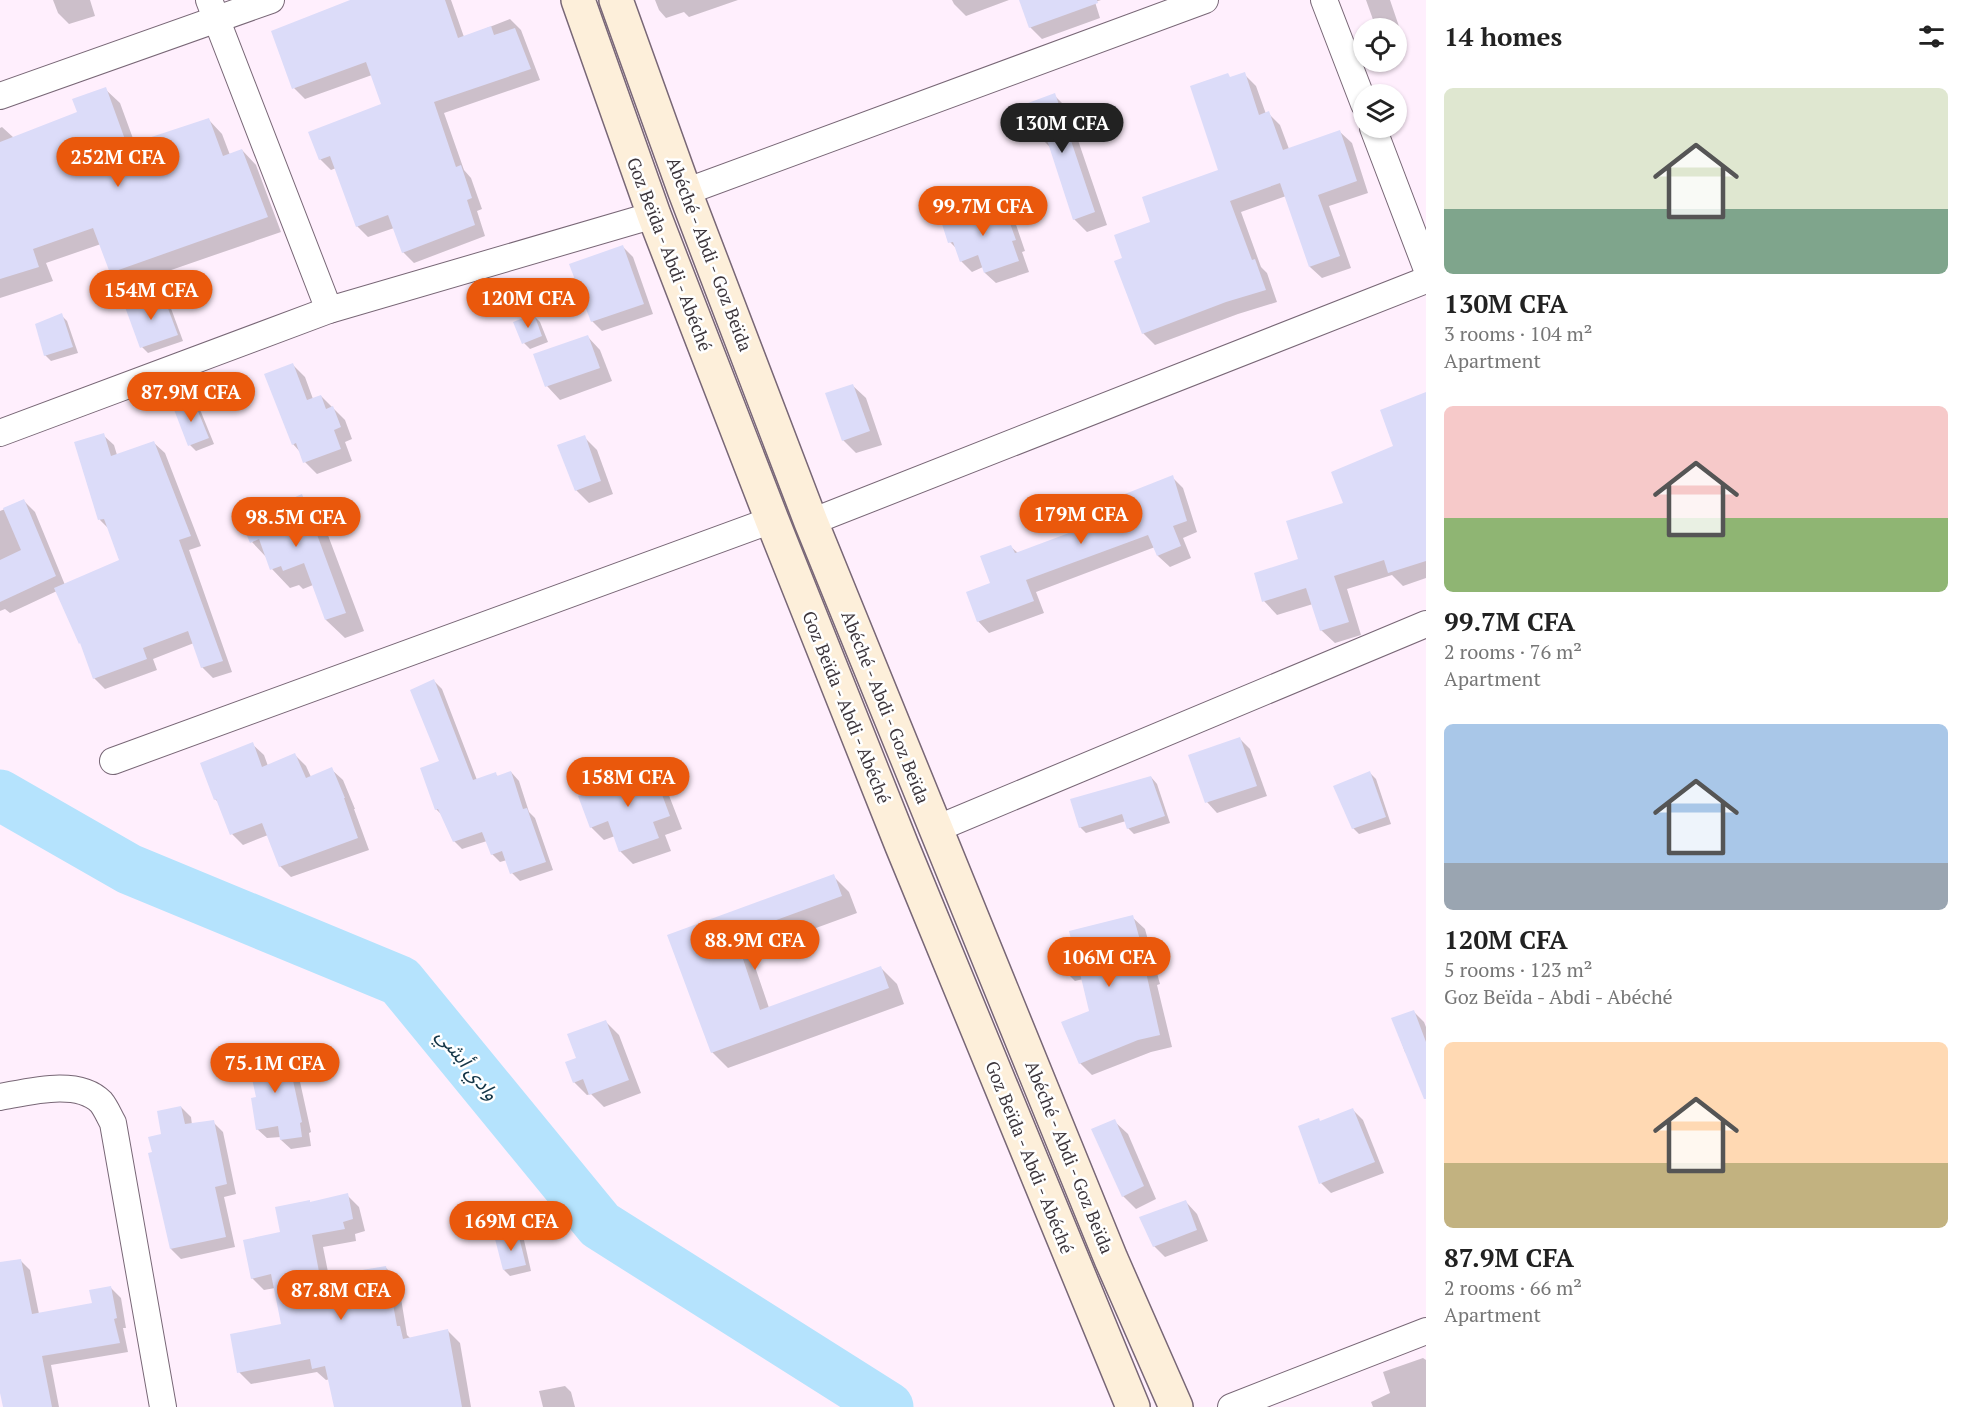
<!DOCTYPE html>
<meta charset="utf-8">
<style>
:root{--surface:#fff;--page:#f6f6f6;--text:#222;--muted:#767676;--accent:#ea580c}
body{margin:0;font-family:"PT Serif","Noto Sans Arabic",serif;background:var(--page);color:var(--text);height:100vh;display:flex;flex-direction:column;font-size:22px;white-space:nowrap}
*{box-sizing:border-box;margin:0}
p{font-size:20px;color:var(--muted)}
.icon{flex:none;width:33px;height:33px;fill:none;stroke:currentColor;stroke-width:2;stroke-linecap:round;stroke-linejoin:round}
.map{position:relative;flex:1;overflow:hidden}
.sheet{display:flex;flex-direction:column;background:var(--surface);width:540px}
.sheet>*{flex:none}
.tools{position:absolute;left:1353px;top:18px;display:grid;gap:12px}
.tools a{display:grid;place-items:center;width:54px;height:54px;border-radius:50%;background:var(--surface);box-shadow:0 2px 4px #0004;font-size:30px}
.price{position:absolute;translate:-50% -51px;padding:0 14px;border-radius:21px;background:var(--accent);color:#fff;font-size:20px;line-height:39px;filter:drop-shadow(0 2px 3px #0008)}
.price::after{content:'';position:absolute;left:50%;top:36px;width:18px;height:14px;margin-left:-9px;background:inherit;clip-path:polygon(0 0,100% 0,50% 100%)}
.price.on{background:#222;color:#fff}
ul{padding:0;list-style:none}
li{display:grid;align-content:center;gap:12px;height:318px;padding:0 18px}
li span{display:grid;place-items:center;height:186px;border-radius:9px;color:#555}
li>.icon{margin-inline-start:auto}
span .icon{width:108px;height:108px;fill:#fffc;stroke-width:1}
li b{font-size:26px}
h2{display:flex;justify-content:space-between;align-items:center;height:72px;padding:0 18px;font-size:26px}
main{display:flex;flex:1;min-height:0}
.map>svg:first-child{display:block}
.shadow{fill:#0003}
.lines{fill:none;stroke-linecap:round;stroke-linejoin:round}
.river{stroke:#b5e3fd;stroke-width:51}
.building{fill:#dcdcf9}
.minor-casing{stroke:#786776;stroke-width:28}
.secondary-casing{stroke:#786776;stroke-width:36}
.minor{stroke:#fff;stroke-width:26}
.secondary{stroke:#fdefda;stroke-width:33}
.labels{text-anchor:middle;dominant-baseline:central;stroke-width:5;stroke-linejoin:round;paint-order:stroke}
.street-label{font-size:18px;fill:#3c353b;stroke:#fff}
.water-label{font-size:20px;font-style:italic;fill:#123547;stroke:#fff}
</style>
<main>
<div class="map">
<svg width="1426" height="1407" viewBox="0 0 1426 1407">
<rect width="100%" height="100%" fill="#ffeffd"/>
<g class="shadow">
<path d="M53,0H90L95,16L69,24L58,13Z"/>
<path d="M356,0H451L464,37L510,19L521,30L540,80L444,113L464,170L471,178L482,209L477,211L485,236L414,263L403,252L394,228L368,237L357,226L336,168L331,170L320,159L383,105L372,75L305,99L294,88Z"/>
<path d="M655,0H738L689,17L684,12L666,18L659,10Z"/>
<path d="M952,0H1009L966,16L954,4Z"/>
<path d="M1020,0H1101L1095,2L1100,18L1042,39L1030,27Z"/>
<path d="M1366,0H1390L1405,44L1396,48V28H1376Z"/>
<path d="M1244,74L1256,86L1266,114L1268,113L1280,125L1289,149L1340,132L1352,143L1368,193L1329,206L1351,268L1322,278L1310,267L1286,196L1241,212L1261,267L1267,273L1277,302L1238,314L1155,345L1143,333L1124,259L1152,223L1220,171L1231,78Z"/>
<path d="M105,89L120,103L135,144L208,119L222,134L230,155L242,150L256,165L281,232L125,286L111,272L101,244L46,263L53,281L0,298V128L2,127L14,138L79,113Z"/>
<path d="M1054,95L1067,108L1107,225L1087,232L1074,219L1051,148L1044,141Z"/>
<path d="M1001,202L1012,213L1025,251L1022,252L1029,272L996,283L985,273L983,267L972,272L961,261L957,249L950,242Z"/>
<path d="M623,247L633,257L653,314L602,331L592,321Z"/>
<path d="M162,297L169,303L183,341L148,353L142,347Z"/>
<path d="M61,315L67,321L78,353L51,361L45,355Z"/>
<path d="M534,316L540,322L548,342L530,349L524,343Z"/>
<path d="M587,336L600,350L612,381L560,400L547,386Z"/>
<path d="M293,365L305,377L313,399L321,396L345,420L352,439L345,442L352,461L317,474L305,462L301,453L293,444Z"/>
<path d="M852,385L866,398L882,445L856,453L843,440Z"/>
<path d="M1426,394V578L1403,586L1392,575L1347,589L1361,635L1335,643L1321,630L1313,604L1277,615L1264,601L1395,447L1382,411Z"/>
<path d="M193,401L199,407L214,444L196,451L190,445Z"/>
<path d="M103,435L114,445L117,455L154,443L165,453L201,546L189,550L232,672L213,678L202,667L194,643L153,659L157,670L105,689L94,678L83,646L57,591L10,613L5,609L0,611V511L24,501L35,512L65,585L120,561L109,529L100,520Z"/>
<path d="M584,437L597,450L613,494L589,503L576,490Z"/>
<path d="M1172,477L1183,488L1197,532L1183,538L1191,558L1170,567L1158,556L1155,547L1036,592L1044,613L989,633L978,621L992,584L1011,547L1018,553L1095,525Z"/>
<path d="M301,496L320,514L364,631L345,638L326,620L313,585L303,589L299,585L290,588L272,569L267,558L252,542Z"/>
<path d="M434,681L442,689L477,780L495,774L499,777L511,772L519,781L529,812L535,818L553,870L520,881L512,873L507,860L500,862L492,854L487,841L462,849L454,841L443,816L436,809L441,762Z"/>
<path d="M1240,739L1250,749L1267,796L1217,813L1207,802L1190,755Z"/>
<path d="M252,744L264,755L268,766L294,754L306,766L311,777L331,769L343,780L355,809H354L369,850L291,877L280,866L268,835L243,845L232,834L220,804L215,799L202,764Z"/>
<path d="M650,766L663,780L682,829L665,835L671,851L633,864L620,851L615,836L604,840L591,827L619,782Z"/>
<path d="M1370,773L1376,779L1391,824L1359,834L1353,828Z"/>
<path d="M1151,777L1157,784L1170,823L1134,834L1128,828L1126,821L1086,833L1080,827Z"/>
<path d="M833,876L849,892L857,913L750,952L769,1008L881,968L897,984L904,1004L728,1068L712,1052L669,936Z"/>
<path d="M1132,917L1145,929L1160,984L1157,985L1172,1047L1151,1052L1092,1075L1080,1063L1091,1012L1083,979L1075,981L1063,969L1073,940Z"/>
<path d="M1414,1012L1424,1022L1426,1027V1095L1409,1057L1405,1052L1393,1019Z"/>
<path d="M606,1022L619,1035L641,1093L604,1107L591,1094L587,1095L574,1082L578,1059Z"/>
<path d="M286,1050L295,1059L311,1132L309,1133L311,1146L291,1149L281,1140V1137L267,1138L257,1129L258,1099Z"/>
<path d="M181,1107L191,1117L192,1125L213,1122L223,1132L236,1194L224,1197L235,1247L181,1259L171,1249L163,1135Z"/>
<path d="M1353,1110L1363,1120L1384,1173L1331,1193L1321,1183Z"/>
<path d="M1114,1121L1128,1134L1156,1199L1136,1209L1123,1196Z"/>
<path d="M347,1195L359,1207L365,1231L355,1234L356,1241L323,1247L329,1277L386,1268L398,1280L407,1335L411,1339L448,1331L460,1343L471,1407H336L330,1379L326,1380L317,1372L251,1384L239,1372L283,1325L275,1288L264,1290L252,1278L282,1233L311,1203Z"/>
<path d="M1186,1202L1197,1214L1208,1241L1165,1257L1154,1246Z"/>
<path d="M517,1234L524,1240L531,1271L510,1276L504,1270Z"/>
<path d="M20,1260L30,1270L39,1314L93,1304L111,1288L121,1298L126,1328H123L128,1352L51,1365L59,1407H4L0,1378V1264Z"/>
<path d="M1423,1358L1426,1360V1407H1373L1371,1402L1390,1393L1383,1372Z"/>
<path d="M565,1386L571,1392L575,1407H543L539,1391Z"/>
</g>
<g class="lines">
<path class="river" d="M0,795L129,869L400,981L600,1225L888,1407"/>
</g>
<g class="building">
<path d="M350,0H445L458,38L491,26L494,35L515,28L531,69L434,102L456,167L461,165L472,198L467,200L475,225L402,253L388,215L356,227L330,156L319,160L308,132L381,104L366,62L292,89L271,31Z"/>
<path d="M1019,0H1097L1098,3L1029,28Z"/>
<path d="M1245,72L1259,115L1269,111L1283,150L1340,130L1357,181L1318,195L1340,256L1309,267L1280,183L1230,201L1252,260L1255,259L1266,290L1226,302L1142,334L1114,261L1122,258L1114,235L1150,222L1142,197L1218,170L1190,86L1228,73L1230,77Z"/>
<path d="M106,87L127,145L209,118L223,156L242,149L268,217L110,273L93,228L33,249L39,267L0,279V142L77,112L72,99Z"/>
<path d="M1055,93L1095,212L1073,220L1047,140L1043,142L1028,103Z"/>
<path d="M1002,201L1016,240L1012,241L1019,261L984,273L978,255L960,262L953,242L948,243L941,221Z"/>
<path d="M623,245L644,304L591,322L569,264Z"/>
<path d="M163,295L178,335L140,348L125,307Z"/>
<path d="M62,313L73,347L44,356L35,324Z"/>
<path d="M534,314L542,336L522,344L513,322Z"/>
<path d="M588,335L600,368L545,387L533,354Z"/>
<path d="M293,363L307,400L321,395L326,409L333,406L341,427L334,430L341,449L303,463L296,443L292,445L264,374Z"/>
<path d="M853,384L870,431L842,441L825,393Z"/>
<path d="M1426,392V561L1388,573L1384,560L1334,576L1349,622L1320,631L1306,588L1262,602L1254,573L1298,559L1286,521L1343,503L1331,472L1393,446L1380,410Z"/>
<path d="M193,399L209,438L188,446L173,407Z"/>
<path d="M104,433L111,456L154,441L191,536L179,540L223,661L201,668L188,631L143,648L147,659L93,679L80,643L79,644L54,588L119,560L104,519L98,520L74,442Z"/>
<path d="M585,435L601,481L575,491L557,445Z"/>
<path d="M1173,475L1187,521L1173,526L1181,546L1157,556L1148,535L1026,580L1034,601L977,622L966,592L990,583L980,556L1011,545L1015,553L1093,524L1087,509Z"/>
<path d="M302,494L346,613L325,620L304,563L283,571L281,566L270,570L259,539L250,543L241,521Z"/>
<path d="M24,499L56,576L0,602V560L21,550L3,508Z"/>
<path d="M434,679L473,780L496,772L497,776L511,771L523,809L527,808L546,862L510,874L502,851L491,855L482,832L453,842L438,809L435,810L420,768L439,761L410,690Z"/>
<path d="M1240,737L1257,786L1205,803L1188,755Z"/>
<path d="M253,742L262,767L295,753L306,778L332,767L345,798H344L358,838L279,867L262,823L230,835L216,799L214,800L200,763Z"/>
<path d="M651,765L670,816L653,822L659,838L619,852L608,821L590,828L578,796L617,781L615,777Z"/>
<path d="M1370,771L1386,817L1352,829L1333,786Z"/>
<path d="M1151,776L1165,816L1127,829L1122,814L1079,828L1070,799Z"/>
<path d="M834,874L842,896L735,935L760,1010L881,966L889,988L711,1053L667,935Z"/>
<path d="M1133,915L1149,972H1146L1160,1035L1138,1040L1079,1064L1061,1022L1089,1011L1078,965L1062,970L1054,943L1071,939L1069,931Z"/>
<path d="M1414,1010L1426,1042V1099H1424L1391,1018Z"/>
<path d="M606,1020L629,1080L589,1095L583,1079L573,1083L565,1062L576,1058L567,1034Z"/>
<path d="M286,1048L302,1122L300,1123L302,1137L280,1140L278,1126L256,1130L251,1098L256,1097L247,1056Z"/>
<path d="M181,1106L185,1124L214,1120L227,1184L215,1187L226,1237L170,1249L148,1153L152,1152L148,1137L161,1134L157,1111Z"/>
<path d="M1353,1108L1375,1162L1319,1184L1298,1126L1319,1118L1320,1121Z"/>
<path d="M1115,1119L1144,1186L1122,1197L1091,1129Z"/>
<path d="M348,1193L353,1219L343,1222L345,1229L312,1235L320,1277L386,1266L397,1326H400L403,1339L448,1329L462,1407H334L325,1366L312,1369L310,1359L237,1373L230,1334L281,1324L271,1274L251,1279L243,1240L280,1232L275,1207L310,1200V1202Z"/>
<path d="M1186,1200L1197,1230L1153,1247L1139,1217Z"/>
<path d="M518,1233L526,1265L503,1270L495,1239Z"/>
<path d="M21,1259L32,1314L92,1303L89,1290L111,1286L117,1318L114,1319L120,1343L42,1356L52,1407H3L0,1393V1262Z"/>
</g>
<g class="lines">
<g class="minor-casing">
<g id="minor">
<path d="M209,0L329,310"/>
<path d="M1324,0L1364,104"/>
<path d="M0,96L271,0"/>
<path d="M1373,128L1426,267"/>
<path d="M685,192L1205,0"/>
<path d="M0,433L329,310L654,215"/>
<path d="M811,522L1426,280"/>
<path d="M113,761L772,520"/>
<path d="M936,829L1426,624"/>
<path d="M0,1097C28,1092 78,1078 101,1102C106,1108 109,1116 113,1123L163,1407"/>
<path d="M1231,1407L1426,1331"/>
</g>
</g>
<g class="secondary-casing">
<g id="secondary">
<path d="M578,0L654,215L772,520L902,846L1133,1407"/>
<path d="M616,0L685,192L811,522L1111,1259L1176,1407"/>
</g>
</g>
<use href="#minor" class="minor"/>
<use href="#secondary" class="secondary"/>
</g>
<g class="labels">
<g class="street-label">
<text transform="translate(670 254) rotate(69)">Goz Beïda - Abdi - Abéché</text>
<text transform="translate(710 254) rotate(69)">Abéché - Abdi - Goz Beïda</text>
<text transform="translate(847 707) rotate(68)">Goz Beïda - Abdi - Abéché</text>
<text transform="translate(886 707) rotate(68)">Abéché - Abdi - Goz Beïda</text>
<text transform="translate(1030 1157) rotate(68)">Goz Beïda - Abdi - Abéché</text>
<text transform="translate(1070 1157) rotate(68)">Abéché - Abdi - Goz Beïda</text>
</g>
<g class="water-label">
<text transform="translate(468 1064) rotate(51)">وادي أبشي</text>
</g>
</g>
</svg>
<div class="tools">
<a><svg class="icon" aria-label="locate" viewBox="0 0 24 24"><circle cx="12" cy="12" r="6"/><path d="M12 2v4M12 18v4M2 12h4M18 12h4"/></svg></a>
<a><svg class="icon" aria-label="layers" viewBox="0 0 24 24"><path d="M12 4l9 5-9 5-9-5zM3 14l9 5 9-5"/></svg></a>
</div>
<b class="price on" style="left:1062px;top:154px">130M CFA</b>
<b class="price" style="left:118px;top:188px">252M CFA</b>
<b class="price" style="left:983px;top:237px">99.7M CFA</b>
<b class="price" style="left:151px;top:321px">154M CFA</b>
<b class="price" style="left:528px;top:329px">120M CFA</b>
<b class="price" style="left:191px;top:423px">87.9M CFA</b>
<b class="price" style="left:1081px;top:545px">179M CFA</b>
<b class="price" style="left:296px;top:548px">98.5M CFA</b>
<b class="price" style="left:628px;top:808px">158M CFA</b>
<b class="price" style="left:755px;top:971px">88.9M CFA</b>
<b class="price" style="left:1109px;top:988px">106M CFA</b>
<b class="price" style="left:275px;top:1094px">75.1M CFA</b>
<b class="price" style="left:511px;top:1252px">169M CFA</b>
<b class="price" style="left:341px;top:1321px">87.8M CFA</b>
</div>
<section class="sheet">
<h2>14 homes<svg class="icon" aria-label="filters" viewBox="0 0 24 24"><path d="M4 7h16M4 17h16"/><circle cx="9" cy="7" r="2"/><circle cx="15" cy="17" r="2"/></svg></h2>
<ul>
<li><span style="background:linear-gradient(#dfe7d0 65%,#7fa58c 0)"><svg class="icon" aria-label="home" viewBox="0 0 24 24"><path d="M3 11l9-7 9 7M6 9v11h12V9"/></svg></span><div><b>130M CFA</b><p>3 rooms · 104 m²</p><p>Apartment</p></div></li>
<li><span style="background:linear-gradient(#f6c9c9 60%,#8fb573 0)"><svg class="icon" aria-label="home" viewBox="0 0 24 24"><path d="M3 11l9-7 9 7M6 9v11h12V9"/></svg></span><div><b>99.7M CFA</b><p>2 rooms · 76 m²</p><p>Apartment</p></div></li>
<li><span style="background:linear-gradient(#a9c7e8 75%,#9aa5b1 0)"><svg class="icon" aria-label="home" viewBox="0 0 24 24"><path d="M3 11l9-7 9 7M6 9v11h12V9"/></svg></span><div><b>120M CFA</b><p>5 rooms · 123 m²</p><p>Goz Beïda - Abdi - Abéché</p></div></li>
<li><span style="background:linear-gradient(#ffd9b3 65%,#c2b280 0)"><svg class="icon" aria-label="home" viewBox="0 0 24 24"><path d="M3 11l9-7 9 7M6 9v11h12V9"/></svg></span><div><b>87.9M CFA</b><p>2 rooms · 66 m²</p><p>Apartment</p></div></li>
</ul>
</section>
</main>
